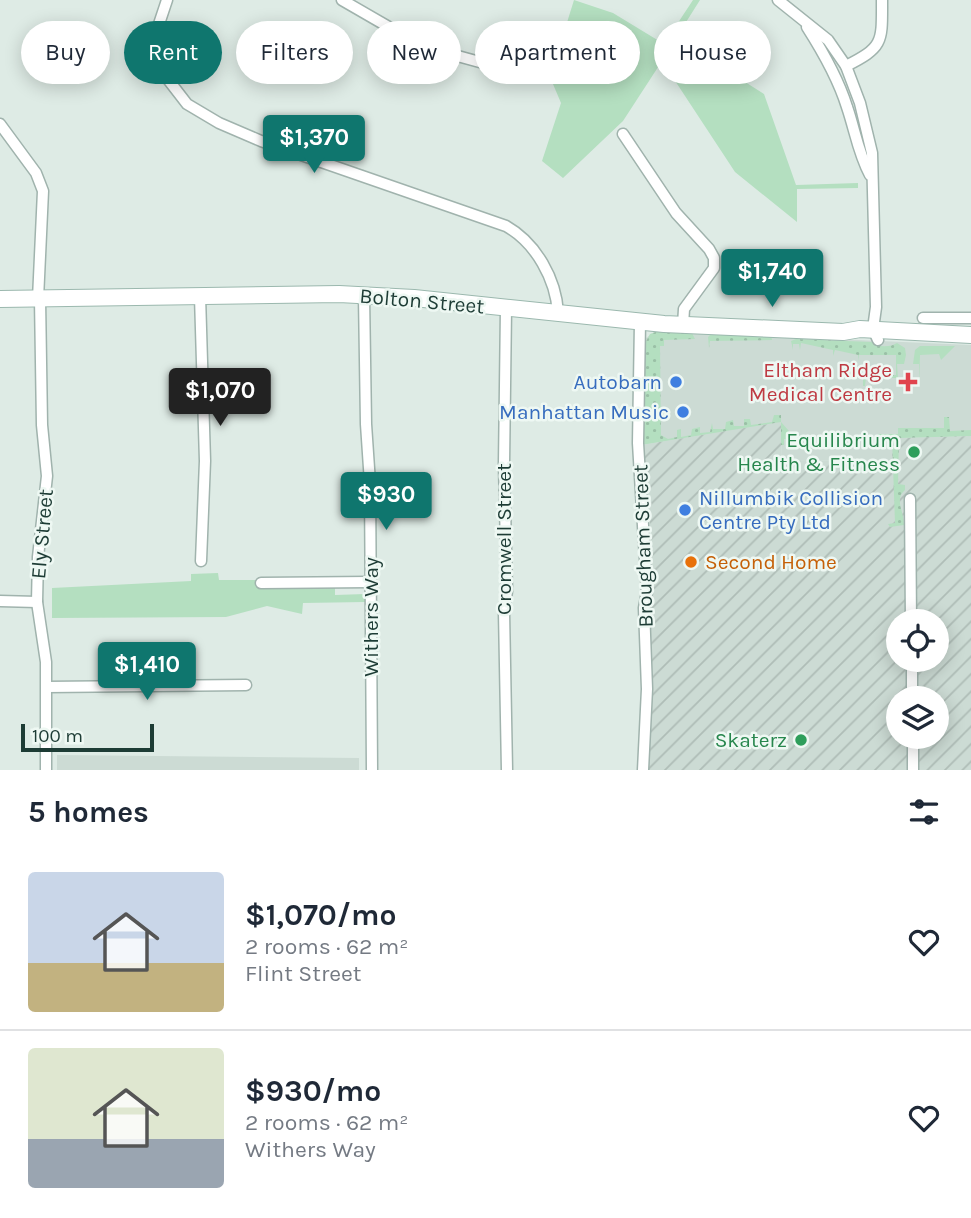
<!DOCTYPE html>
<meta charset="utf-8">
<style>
:root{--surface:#fff;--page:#f2f2f3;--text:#1f2937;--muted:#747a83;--line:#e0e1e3;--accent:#0f766e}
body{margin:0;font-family:Karla,sans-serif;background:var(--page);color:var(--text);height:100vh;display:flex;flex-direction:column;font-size:26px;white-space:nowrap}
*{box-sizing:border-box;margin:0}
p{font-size:23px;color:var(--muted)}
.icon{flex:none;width:38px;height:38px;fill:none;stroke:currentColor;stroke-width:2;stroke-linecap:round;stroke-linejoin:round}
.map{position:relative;height:770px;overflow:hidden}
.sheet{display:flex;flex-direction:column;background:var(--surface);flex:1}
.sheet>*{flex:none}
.hud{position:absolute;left:21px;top:21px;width:929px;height:63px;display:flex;gap:14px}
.tools{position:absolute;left:886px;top:609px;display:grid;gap:14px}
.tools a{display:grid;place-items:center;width:63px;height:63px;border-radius:50%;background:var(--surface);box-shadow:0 4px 18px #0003;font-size:35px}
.scale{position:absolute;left:21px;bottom:18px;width:133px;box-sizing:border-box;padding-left:7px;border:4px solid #1d3c35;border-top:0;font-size:19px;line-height:24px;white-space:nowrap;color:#1d3c35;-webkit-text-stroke:5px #eef8f3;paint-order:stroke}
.price{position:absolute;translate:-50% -60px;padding:0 16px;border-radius:7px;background:var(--accent);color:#fff;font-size:23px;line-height:46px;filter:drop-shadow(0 2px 4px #0008)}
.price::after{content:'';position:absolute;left:50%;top:42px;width:21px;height:16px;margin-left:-10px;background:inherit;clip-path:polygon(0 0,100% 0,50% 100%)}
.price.selected{background:#222;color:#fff}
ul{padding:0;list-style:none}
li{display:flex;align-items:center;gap:21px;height:175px;padding:0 28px}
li+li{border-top:2px solid var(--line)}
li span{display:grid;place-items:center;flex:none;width:196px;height:140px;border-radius:7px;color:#555}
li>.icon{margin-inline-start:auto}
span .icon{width:84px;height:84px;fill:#fffc;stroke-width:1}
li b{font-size:30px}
h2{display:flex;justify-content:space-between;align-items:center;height:84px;padding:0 28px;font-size:30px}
.pill{padding:0 24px;border-radius:32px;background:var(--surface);box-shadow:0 4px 18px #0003;font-size:24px;line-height:63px}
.pill.selected{background:var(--accent);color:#fff}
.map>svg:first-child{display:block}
.built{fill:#ccdbd4}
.industrial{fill:url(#industrial-furrows);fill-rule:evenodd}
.grass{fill:url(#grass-dots)}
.green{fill:#b4dfc0}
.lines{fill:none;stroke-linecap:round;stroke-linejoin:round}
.street-casing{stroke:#a0b3ad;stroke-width:13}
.secondary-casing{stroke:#9bb8ae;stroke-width:18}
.street{stroke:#fff;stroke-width:10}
.secondary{stroke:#fff;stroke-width:16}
.shop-dot{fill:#3f7fe0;stroke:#eef8f3;stroke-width:2.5}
.health-dot{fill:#e0444e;stroke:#eef8f3;stroke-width:2.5}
.leisure-dot{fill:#2e9e5b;stroke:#eef8f3;stroke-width:2.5}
.food-dot{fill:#e8710a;stroke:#eef8f3;stroke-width:2.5}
.labels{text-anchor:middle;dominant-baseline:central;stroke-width:5;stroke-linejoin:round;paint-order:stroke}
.street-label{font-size:21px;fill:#1d3c35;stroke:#eef8f3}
.health-label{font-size:21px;fill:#be3a42;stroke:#eef8f3;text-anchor:end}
.shop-label{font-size:21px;fill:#366cbe;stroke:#eef8f3;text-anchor:end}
.leisure-label{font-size:21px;fill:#27864d;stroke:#eef8f3;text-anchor:end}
.food-label{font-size:21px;fill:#c56008;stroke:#eef8f3;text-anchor:start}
</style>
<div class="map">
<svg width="971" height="770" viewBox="0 0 971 770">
<defs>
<pattern id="industrial-furrows" width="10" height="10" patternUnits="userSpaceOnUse" patternTransform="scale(1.75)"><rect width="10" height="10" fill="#ccdbd4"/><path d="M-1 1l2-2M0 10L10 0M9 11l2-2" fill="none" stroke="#afbdb7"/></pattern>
<pattern id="grass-dots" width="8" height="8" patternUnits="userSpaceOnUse" patternTransform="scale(1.75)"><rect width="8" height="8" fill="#b4dfc0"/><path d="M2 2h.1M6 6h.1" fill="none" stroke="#9ac0a6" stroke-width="1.8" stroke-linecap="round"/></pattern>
</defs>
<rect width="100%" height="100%" fill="#deebe5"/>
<g class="built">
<path d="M656,331L971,345V436L893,438V460L782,461L781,423L641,445L643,433L646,338Z"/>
<path d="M57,755L359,758V770H57Z"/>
</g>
<path class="industrial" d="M781,422L782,461L892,460V438L971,436V770H647L651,706L649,703L651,689V610L648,608L651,593L650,526L644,449L641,445ZM898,621H936V660H898ZM898,698H936V737H898Z"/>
<g class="grass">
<path d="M658,331L692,333L695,339L664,340V346H660L661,435L668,439L677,437V430L681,429V437L691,435L692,429L700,427V433L710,432L712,423L713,429H725L726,422L733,420L734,426H744V419H750L751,425L772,422L774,415H781V422L789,431V439H784V445H781V422L641,445L643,433L645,343L650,334Z"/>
<path d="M713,332L771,335L772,340L710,341L709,348L708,337Z"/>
<path d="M796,339L872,342C878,348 891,347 897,343L905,348L906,355L904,364H897L898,378H866L865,386H863V376L896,375V355H859L858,361V355L835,350L833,356V350L801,343L800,350L799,344H793V350L791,341Z"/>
<path d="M944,417H949L950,431L971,430V436L899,438L898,484L905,485V490C894,499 904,511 904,525L890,527L888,524L895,523L892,438H878V434H898V428H944Z"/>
</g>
<g class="green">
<path d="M574,0L613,13L664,44L693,0H700L676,38L764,94L796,185L858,183V188L797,189V222L735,172L662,61L623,121L563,178L542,161L561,103L550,77Z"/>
<path d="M920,346H955L941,360L939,354L920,355L919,387V364H913L915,350Z"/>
<path d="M218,573L219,580H255L256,587L335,586V595L365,594V602L303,603L302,614L267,606L226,617L52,618V588L191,581V574Z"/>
</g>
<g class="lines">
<g class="street-casing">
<g id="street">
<path d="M167,0L154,39L153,60L187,104L219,123L261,141L506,226C536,243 556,279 558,313"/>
<path d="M342,0L413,41L443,52L527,75"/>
<path d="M778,0L828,40L846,66L860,103L872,153L876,307L873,329L878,340"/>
<path d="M807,27C823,52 838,78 847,107C855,130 858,153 870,175"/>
<path d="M846,66C884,47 882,42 882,0"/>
<path d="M0,124L36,173L43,191L38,299"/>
<path d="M623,134L676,213L709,249L714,258V268L684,309L683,325"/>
<path d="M200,296L205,461L201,561"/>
<path d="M364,296L366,424L370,483L372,770"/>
<path d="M40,299L42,425L47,476L38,557L37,602L46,662V770"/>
<path d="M506,308L504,464L507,591L504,612L507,770"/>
<path d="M923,318H971"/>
<path d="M640,322L638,443L647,592L644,608L647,689L643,770"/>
<path d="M910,499L911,621"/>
<path d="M261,583L370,582"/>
<path d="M0,601L37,602"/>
<path d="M912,660V698"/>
<path d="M47,687L246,685"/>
<path d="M913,737V770"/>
</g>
</g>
<g class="secondary-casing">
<path id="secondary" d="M0,299L339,294L414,298L664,324L843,332L860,329L971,335"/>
</g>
<use href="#street" class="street"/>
<use href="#secondary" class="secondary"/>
</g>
<g class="shop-dot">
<circle cx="676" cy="382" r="7"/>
<circle cx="683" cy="412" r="7"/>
<circle cx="685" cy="510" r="7"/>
</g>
<path class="health-dot" d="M904.5 371.5h7v7h7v7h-7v7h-7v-7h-7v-7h7z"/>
<g class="leisure-dot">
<circle cx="914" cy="452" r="7"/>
<circle cx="801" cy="740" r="7"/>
</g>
<circle class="food-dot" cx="691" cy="562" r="7"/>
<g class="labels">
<g class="street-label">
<text transform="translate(422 301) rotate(5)">Bolton Street</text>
<text transform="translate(42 534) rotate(-85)">Ely Street</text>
<text transform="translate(504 539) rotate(-90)">Cromwell Street</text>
<text transform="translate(643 546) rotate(-92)">Brougham Street</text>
<text transform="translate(371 617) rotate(-90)">Withers Way</text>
</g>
<g class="health-label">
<text x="892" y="370">Eltham Ridge<tspan x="892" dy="24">Medical Centre</tspan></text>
</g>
<g class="shop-label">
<text x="662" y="382">Autobarn</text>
<text x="669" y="412">Manhattan Music</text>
<text x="699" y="498" text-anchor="start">Nillumbik Collision<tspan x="699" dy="24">Centre Pty Ltd</tspan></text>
</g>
<g class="leisure-label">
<text x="900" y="440">Equilibrium<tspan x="900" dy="24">Health &amp; Fitness</tspan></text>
<text x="787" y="740">Skaterz</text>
</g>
<g class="food-label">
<text x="705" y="562">Second Home</text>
</g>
</g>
</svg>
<div class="tools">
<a><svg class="icon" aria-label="locate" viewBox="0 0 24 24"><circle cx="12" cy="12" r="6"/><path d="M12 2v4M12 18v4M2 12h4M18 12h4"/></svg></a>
<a><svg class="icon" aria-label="layers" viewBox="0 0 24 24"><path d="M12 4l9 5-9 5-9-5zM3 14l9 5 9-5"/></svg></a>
</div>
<div class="scale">100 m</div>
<b class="price" style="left:314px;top:175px">$1,370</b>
<b class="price" style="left:772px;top:309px">$1,740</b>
<b class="price selected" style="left:220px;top:428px">$1,070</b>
<b class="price" style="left:386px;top:532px">$930</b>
<b class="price" style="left:147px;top:702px">$1,410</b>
<div class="hud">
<a class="pill">Buy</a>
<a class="pill selected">Rent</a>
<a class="pill">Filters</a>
<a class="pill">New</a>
<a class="pill">Apartment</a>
<a class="pill">House</a>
</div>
</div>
<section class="sheet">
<h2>5 homes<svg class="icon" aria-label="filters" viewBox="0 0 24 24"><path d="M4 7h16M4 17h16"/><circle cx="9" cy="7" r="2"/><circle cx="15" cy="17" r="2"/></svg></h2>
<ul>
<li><span style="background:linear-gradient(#c9d6e8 65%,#c2b280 0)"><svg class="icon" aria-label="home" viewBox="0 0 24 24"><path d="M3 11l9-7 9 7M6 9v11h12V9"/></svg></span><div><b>$1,070/mo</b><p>2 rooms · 62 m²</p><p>Flint Street</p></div><svg class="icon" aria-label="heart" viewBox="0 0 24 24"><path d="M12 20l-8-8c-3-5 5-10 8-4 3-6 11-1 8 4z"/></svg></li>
<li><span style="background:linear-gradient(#dfe7d0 65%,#9aa5b1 0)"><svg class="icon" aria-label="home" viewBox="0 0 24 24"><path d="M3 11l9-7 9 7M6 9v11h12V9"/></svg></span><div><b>$930/mo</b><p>2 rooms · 62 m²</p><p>Withers Way</p></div><svg class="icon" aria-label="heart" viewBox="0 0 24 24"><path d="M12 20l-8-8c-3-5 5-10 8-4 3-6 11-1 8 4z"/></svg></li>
</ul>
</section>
